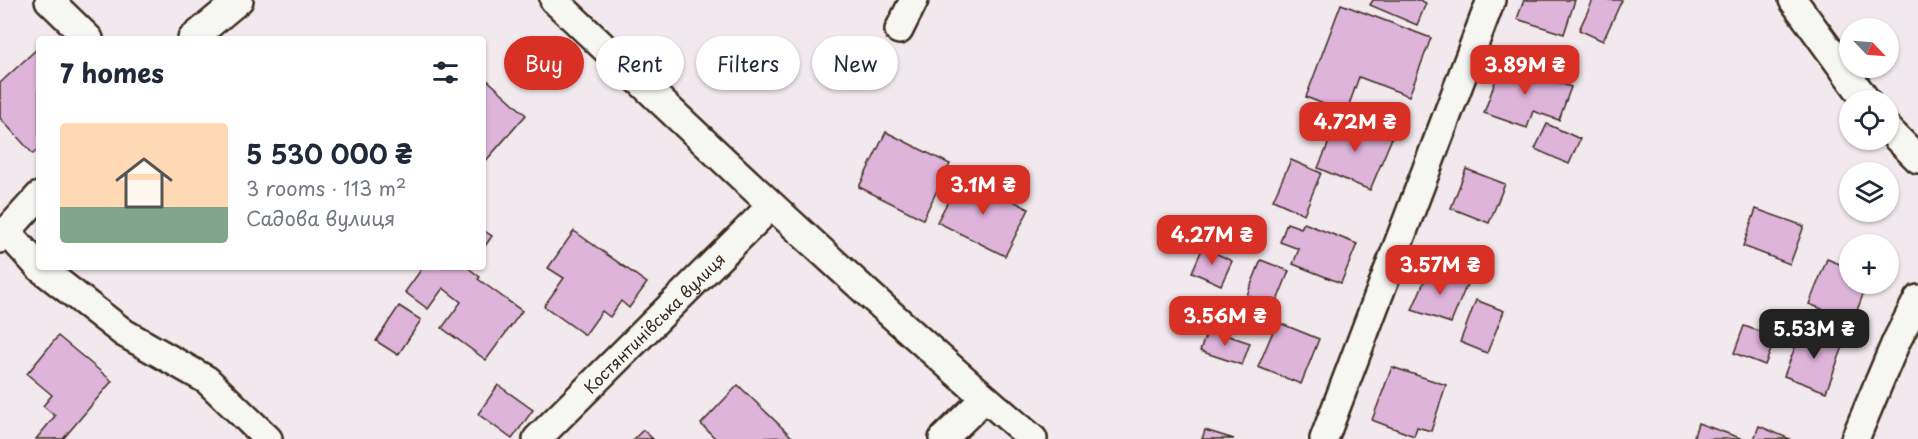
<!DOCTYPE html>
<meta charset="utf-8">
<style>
:root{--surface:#fff;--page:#f6f6f7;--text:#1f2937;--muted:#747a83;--line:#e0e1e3;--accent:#d93025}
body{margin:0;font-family:"Playpen Sans",sans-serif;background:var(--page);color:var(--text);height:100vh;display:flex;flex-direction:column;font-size:22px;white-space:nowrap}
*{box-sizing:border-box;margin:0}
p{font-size:20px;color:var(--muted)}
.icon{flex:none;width:33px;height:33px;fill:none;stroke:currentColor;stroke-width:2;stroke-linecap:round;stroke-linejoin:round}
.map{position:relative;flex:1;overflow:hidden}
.panel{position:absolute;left:36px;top:36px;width:450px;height:234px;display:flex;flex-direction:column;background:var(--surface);border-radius:6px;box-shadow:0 2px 4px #0004}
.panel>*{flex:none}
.hud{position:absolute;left:504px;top:36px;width:570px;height:54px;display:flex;gap:12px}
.needle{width:39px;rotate:115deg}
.fabs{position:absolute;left:1839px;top:18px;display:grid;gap:12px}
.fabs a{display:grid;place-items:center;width:60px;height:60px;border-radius:50%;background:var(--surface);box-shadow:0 2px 4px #0004;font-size:30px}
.price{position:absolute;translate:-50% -51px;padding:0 14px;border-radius:12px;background:var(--accent);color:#fff;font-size:20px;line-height:39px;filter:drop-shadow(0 2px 3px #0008)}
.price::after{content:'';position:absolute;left:50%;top:36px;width:18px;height:14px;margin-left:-9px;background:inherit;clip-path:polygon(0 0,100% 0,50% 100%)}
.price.active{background:#222;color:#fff}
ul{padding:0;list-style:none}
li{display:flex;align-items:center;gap:18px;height:150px;padding:0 24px}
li+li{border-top:2px solid var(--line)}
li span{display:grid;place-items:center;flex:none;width:168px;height:120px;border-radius:6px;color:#555}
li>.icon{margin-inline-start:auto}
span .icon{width:72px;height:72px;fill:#fffc;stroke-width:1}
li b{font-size:26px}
h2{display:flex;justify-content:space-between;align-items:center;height:72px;padding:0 24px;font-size:26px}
.tag{padding:0 21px;border-radius:27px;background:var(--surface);box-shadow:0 2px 4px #0004;font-size:21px;line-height:54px}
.tag.active{background:var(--accent);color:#fff}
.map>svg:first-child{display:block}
.building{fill:#deb4db;stroke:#3b2a1e;stroke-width:1.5}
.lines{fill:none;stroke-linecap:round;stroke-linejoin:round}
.minor-casing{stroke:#3b2a1e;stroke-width:32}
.minor{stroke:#f6f6f2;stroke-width:27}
.labels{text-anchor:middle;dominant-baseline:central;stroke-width:6;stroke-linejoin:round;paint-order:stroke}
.street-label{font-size:16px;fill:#3b2a1e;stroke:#f6f6f2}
</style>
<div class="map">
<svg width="1918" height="439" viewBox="0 0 1918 439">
<rect width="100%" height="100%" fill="#f1e9ed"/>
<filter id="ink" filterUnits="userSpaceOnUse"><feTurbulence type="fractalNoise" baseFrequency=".0167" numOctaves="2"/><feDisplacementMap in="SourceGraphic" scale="12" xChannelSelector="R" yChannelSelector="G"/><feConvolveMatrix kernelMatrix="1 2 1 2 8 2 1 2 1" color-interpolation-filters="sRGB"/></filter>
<g filter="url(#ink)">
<g class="building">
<path d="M1373,0H1420L1426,3L1417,25L1370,5Z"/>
<path d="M1524,0H1575L1564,34L1517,19Z"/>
<path d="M1593,0H1622L1603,41L1579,30Z"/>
<path d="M1341,4L1431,38L1409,96L1359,77L1346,113L1306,97Z"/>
<path d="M39,47V148L33,154L0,118V83Z"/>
<path d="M1502,62L1571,87L1559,120L1533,111L1527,128L1484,113Z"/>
<path d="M483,76L526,115L483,164Z"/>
<path d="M1340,116L1392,138L1370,190L1318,168Z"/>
<path d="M1547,124L1580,139L1569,164L1535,149Z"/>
<path d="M886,132L950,164L923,219L859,187Z"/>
<path d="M1291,160L1321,173L1304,214L1273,200Z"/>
<path d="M1466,169L1505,184L1489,223L1451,208Z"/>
<path d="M962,175L1029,209L1005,256L937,222Z"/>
<path d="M1756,209L1804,226L1790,264L1743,246Z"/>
<path d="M1287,223L1301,228L1304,223L1357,244L1341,283L1293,264L1299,249L1280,242Z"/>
<path d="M483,230L492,236L483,249Z"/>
<path d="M574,231L647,283L629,308L621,301L610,317L602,311L585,335L544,306L564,278L548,268Z"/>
<path d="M1203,247L1232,261L1221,285L1192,272Z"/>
<path d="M1827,259L1850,268V284H1867L1853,321L1809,304Z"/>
<path d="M1261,260L1289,271L1275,306L1247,295Z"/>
<path d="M423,267H467L480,277L478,279L522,311L486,360L442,328L461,302L443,288L428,309L405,292Z"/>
<path d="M1430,268L1467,284L1451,323L1412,310Z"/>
<path d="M1476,300L1504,311L1487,353L1460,342Z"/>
<path d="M399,306L421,320L398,355L376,341Z"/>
<path d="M1277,322L1319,339L1301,384L1258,367Z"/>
<path d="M1744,326L1776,337L1765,365L1734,353Z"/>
<path d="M1208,329L1250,343L1242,365L1200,351Z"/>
<path d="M1802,329L1844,344L1826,392L1784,376Z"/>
<path d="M58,336L112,381L63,439H36L55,416L43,406L52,395L27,374Z"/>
<path d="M1392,367L1446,385L1431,431L1417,427L1414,436L1372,420Z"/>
<path d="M498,385L533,410L512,439L478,414Z"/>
<path d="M738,385L792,437L716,439L701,424Z"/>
<path d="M1698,423L1743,439H1693Z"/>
<path d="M1759,426L1790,439H1754Z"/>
<path d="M643,430L653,439H634Z"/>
<path d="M1205,430L1234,439H1202Z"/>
</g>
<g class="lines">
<g class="minor-casing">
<g id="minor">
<path d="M49,0L89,39"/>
<path d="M554,0C711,149 868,298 1033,439"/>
<path d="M1793,0L1866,100"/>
<path d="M899,30L914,0"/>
<path d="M192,39L239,0"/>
<path d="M1888,129L1918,159"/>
<path d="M7,232L39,267"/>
<path d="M0,239L39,196"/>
<path d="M39,267L124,333L207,380L268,439"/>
<path id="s1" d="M537,439L771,206"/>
<path d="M943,439L985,398"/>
<path d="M1324,439L1491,0"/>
<path d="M1855,439L1896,342L1918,299"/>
</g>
</g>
<use href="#minor" class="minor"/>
</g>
</g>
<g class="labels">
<g class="street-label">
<text stroke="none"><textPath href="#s1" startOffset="165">Костянтинівська вулиця</textPath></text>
</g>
</g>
</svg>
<div class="fabs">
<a><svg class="needle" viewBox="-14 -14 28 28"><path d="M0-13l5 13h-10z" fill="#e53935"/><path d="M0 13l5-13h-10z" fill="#747a83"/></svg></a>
<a><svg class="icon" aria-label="locate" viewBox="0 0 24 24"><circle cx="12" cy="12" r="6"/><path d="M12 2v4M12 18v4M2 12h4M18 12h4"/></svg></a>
<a><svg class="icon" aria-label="layers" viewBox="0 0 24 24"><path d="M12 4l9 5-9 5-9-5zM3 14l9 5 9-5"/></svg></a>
<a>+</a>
</div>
<b class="price" style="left:1525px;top:96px">3.89M ₴</b>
<b class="price" style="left:1355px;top:153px">4.72M ₴</b>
<b class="price" style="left:983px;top:216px">3.1M ₴</b>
<b class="price" style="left:1212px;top:266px">4.27M ₴</b>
<b class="price" style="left:1440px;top:296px">3.57M ₴</b>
<b class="price" style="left:1225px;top:347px">3.56M ₴</b>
<b class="price active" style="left:1814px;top:360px">5.53M ₴</b>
<div class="hud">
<a class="tag active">Buy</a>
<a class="tag">Rent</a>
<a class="tag">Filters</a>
<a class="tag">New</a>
</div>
<section class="panel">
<h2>7 homes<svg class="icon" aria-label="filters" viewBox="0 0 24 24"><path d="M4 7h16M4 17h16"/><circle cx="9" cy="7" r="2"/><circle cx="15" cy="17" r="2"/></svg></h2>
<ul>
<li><span style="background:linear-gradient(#ffd9b3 70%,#7fa58c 0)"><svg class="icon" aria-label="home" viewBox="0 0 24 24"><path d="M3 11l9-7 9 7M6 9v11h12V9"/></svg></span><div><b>5 530 000 ₴</b><p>3 rooms · 113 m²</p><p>Садова вулиця</p></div></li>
</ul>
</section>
</div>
